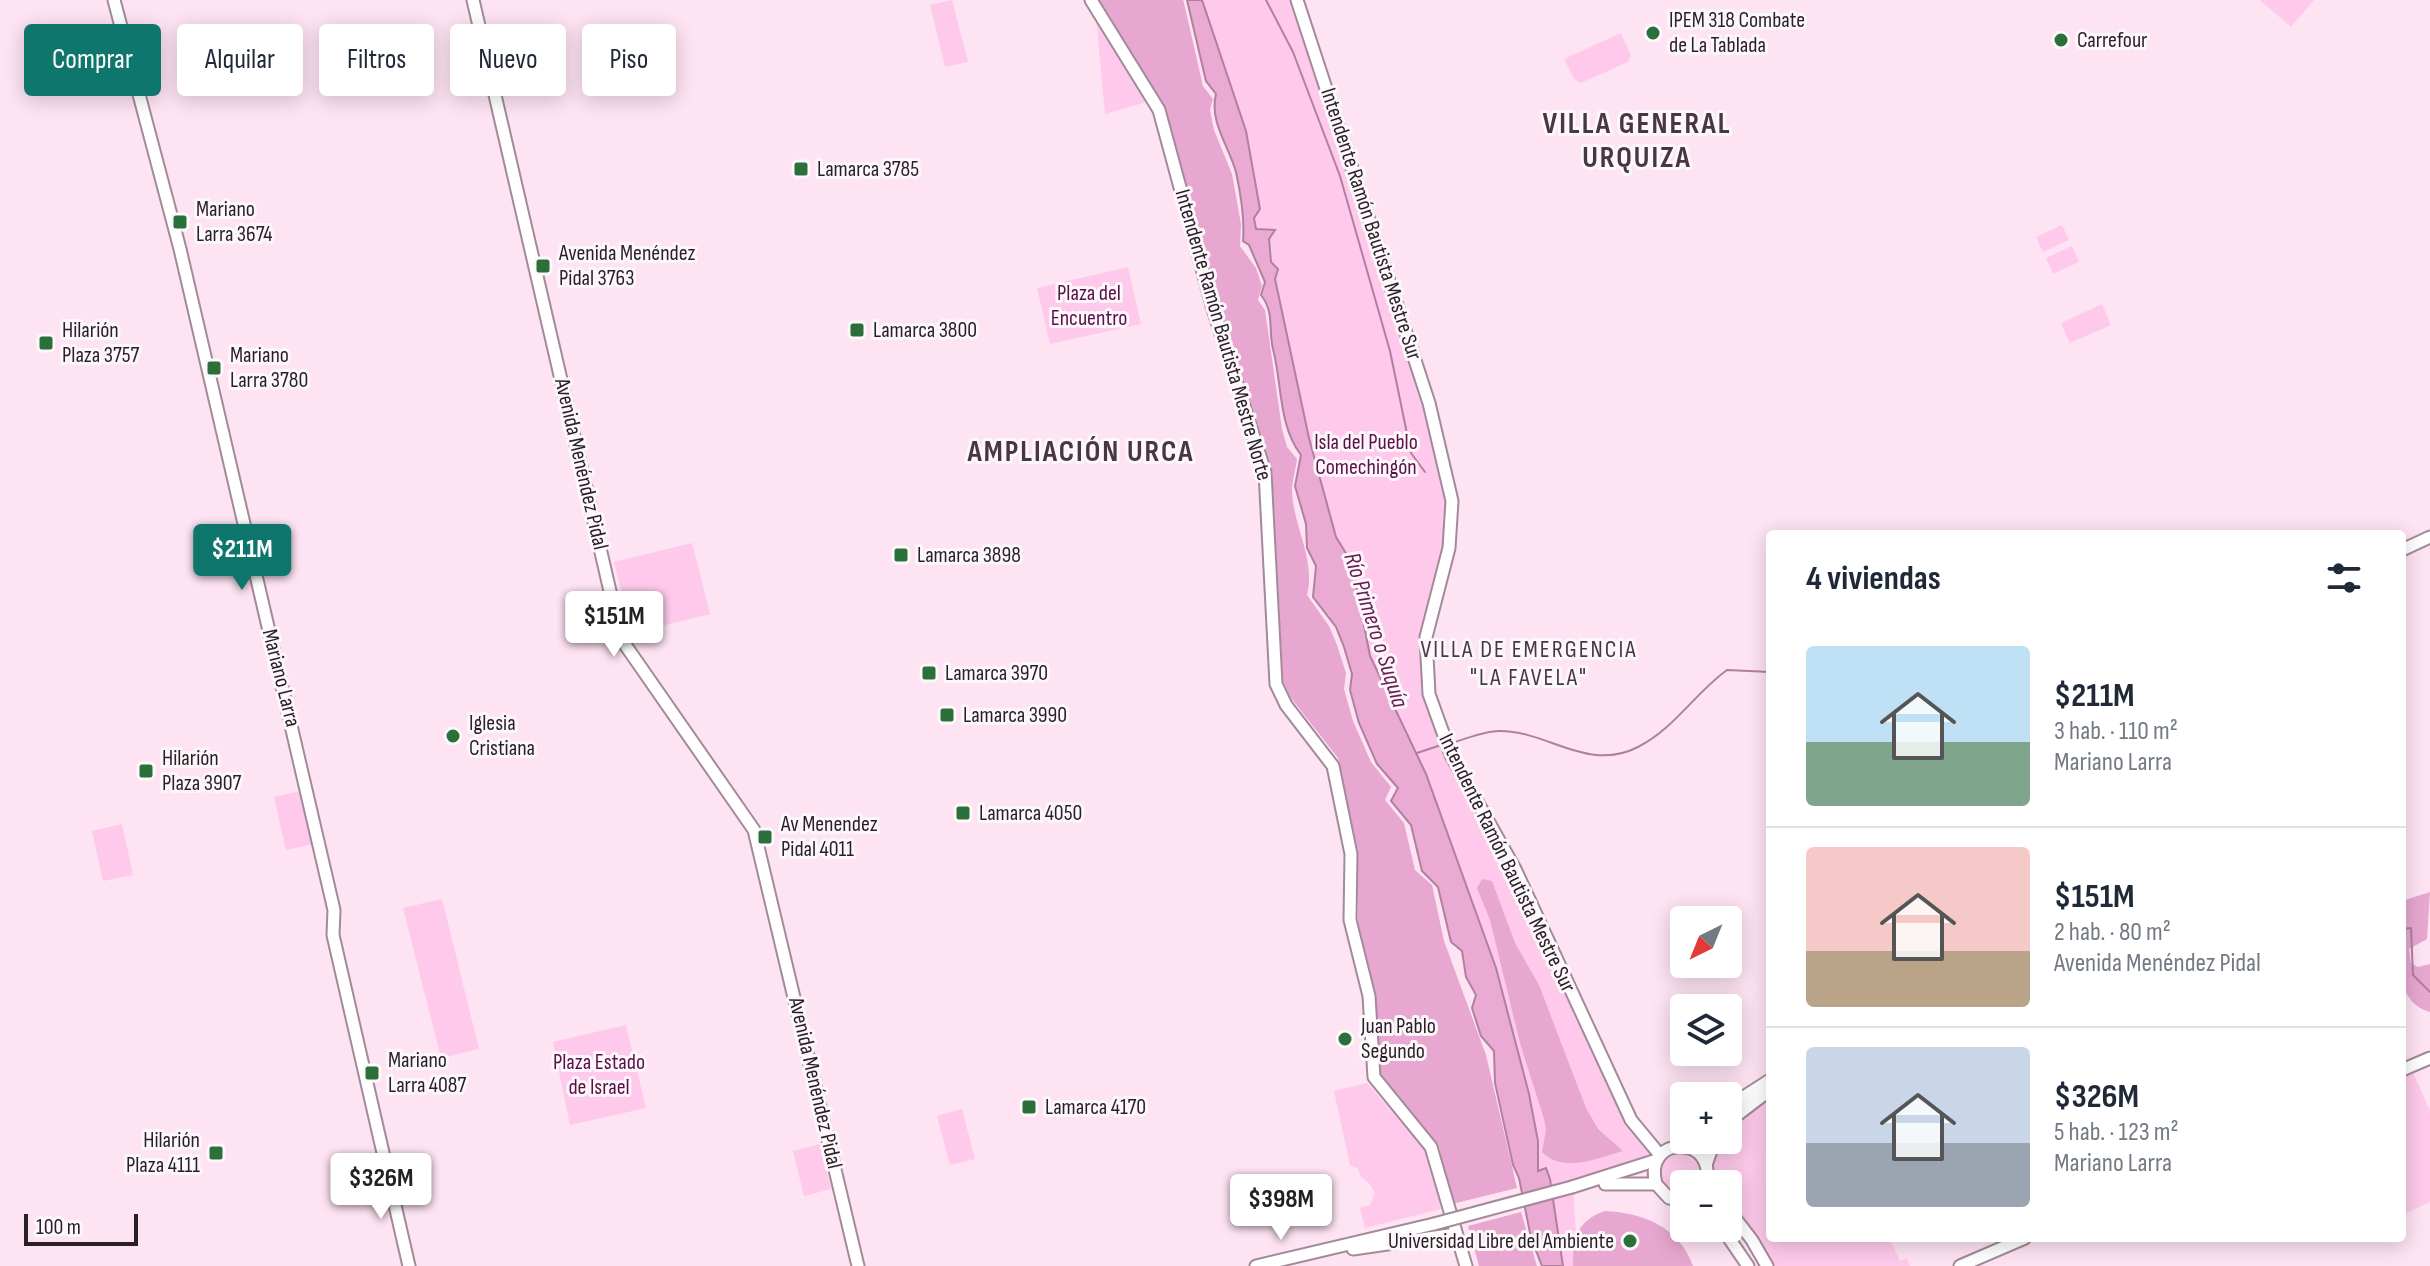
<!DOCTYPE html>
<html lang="es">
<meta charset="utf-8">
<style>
:root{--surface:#fff;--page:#f2f2f3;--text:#1f2937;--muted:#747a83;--line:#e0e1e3;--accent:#0f766e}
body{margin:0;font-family:"Sofia Sans Condensed",sans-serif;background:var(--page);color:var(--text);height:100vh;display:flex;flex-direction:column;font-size:30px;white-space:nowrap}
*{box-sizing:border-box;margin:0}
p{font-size:26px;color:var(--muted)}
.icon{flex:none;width:44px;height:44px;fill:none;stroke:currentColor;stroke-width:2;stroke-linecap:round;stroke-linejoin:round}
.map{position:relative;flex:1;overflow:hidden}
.sheet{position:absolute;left:1766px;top:530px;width:640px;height:712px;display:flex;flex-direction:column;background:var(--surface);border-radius:8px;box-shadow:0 4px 20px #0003}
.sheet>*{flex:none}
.hud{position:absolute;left:24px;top:24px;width:760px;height:72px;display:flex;gap:16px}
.needle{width:52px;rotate:223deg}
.fabs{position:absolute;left:1670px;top:906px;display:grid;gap:16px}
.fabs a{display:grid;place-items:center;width:72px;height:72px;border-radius:8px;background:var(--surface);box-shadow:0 4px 20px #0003;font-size:40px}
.scale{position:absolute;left:24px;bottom:20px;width:114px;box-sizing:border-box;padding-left:8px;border:4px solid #291f25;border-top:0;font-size:22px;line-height:28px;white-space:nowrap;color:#291f25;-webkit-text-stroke:6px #fcf7fa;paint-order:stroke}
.price{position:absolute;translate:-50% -68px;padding:0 18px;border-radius:8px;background:#fff;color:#222;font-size:26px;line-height:52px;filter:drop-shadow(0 2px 4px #0008)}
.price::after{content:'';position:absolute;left:50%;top:48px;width:24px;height:18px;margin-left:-12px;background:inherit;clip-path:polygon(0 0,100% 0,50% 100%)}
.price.selected{background:var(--accent);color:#fff}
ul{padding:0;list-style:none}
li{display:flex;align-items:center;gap:24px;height:200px;padding:0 40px}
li+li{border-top:2px solid var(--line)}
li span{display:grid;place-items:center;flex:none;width:224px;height:160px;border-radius:8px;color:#555}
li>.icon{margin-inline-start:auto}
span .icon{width:96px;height:96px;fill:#fffc;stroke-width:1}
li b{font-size:34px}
h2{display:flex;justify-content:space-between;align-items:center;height:96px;padding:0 40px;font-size:34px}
.pill{padding:0 28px;border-radius:8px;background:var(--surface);box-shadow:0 4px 20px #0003;font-size:28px;line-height:72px}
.pill.selected{background:var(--accent);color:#fff}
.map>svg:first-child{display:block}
.green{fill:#fec9ea}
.forest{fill:#e7a7d0}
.water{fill:#eaaad3;stroke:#b0809f;stroke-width:2}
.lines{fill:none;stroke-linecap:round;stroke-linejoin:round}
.stream{stroke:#b0809f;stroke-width:2}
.major-casing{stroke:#a28a99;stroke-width:15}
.major{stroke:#fff;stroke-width:11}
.major-bridge-casing{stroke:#a28a99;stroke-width:15;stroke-linecap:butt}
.major-bridge{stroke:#fff;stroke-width:11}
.poi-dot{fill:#2b6f3a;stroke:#fcf7fa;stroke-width:3}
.labels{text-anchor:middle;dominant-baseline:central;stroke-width:6;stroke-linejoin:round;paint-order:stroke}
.poi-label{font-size:22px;fill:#291f25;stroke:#fcf7fa;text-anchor:start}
.street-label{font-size:22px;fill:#291f25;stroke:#fcf7fa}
.park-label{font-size:22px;fill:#5a1047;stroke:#fcf7fa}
.water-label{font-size:24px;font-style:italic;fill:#671e53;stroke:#fcf7fa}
.neighbourhood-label{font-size:24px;letter-spacing:2px;fill:#4a3643;stroke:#fcf7fa}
.district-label{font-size:30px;font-weight:bold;letter-spacing:2px;fill:#4a3643;stroke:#fcf7fa}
</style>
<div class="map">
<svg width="2430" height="1266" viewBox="0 0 2430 1266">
<rect width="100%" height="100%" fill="#fee3f3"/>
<g class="green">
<path d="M952,0L968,62L945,67L930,5Z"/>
<path d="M1202,0H1297L1429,403L1452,501L1451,527L1428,625L1435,714L1515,869L1611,1080L1660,1155L1573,1187L1578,1266H1562L1538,1172V1141L1529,1094L1496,968L1426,774L1370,656L1352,563L1336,537L1309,438L1275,279L1278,269L1271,262L1269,239L1274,230L1256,229L1254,218L1260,209L1246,131Z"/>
<path d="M2260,0H2314L2291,27Z"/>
<path d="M1096,16L1150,101L1105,114Z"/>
<path d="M1621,33L1631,56L1628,62L1581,83L1574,79L1564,59Z"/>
<path d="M2062,225L2069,240L2043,252L2036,237Z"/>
<path d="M2072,246L2079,262L2053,274L2046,258Z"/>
<path d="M1128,267L1141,324L1050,344L1037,288Z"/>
<path d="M2102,304L2111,325L2070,343L2061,323Z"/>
<path d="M692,543L710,614L632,633L614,562Z"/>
<path d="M301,791L313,844L286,850L274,797Z"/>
<path d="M122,824L133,875L103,881L92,831Z"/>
<path d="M442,899L479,1049L441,1058L403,908Z"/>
<path d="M626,1025L646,1108L570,1125L553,1042Z"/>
<path d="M2413,1073L2430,1110V1202L2402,1215V1078Z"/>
<path d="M1367,1083L1428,1153L1441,1209L1365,1228L1360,1208L1370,1205L1375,1193L1370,1184L1361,1177L1358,1169L1350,1165L1334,1091Z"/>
<path d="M1770,1097V1238H1889L1900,1261L1907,1259L1910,1266H1772L1756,1237L1728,1203V1184H1713L1712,1165L1718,1144L1728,1140V1130Z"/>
<path d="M962,1109L975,1159L950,1165L937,1116Z"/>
<path d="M820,1144L831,1189L804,1196L793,1151Z"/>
<path d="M1684,1153L1698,1164L1697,1184H1684V1193L1673,1192L1664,1186L1660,1168L1666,1158Z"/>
</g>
<g class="forest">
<path d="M1099,0H1183L1184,3L1203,86L1213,99L1210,110L1214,130L1232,174L1241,224L1240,246L1256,268L1262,286L1258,300L1265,310L1282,429L1287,447L1297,459C1296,469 1292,481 1292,491C1293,526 1316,559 1307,595L1329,626L1337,645L1346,673L1344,689L1353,721L1371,762L1391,787L1385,800L1404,823L1415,870L1432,885L1444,941L1486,1055L1517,1188L1452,1204L1439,1147L1379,1075L1375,990L1358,926V851L1338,758L1291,698L1283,681L1272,469L1224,325L1162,106Z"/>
<path d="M1482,879L1492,881L1515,943L1539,985L1586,1108L1598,1129L1623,1151C1597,1158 1564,1174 1542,1152L1546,1130L1544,1119L1520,1043L1490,920L1477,888Z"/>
<path d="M2430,892L2427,939L2409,949L2411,963L2418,967L2430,964V1012C2387,1000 2402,937 2402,901Z"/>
<path d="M1605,1211C1644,1213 1679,1227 1693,1266H1573C1572,1238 1578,1220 1605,1211Z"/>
<path d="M1521,1212L1537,1266H1479L1468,1226Z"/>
</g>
<path class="water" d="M1187,0H1202L1246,131L1260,209L1254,218L1256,229L1275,230L1269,239L1271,262L1278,269L1275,279L1309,438L1336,537L1352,563L1370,656L1426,774L1496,968L1529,1094L1538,1141V1171L1546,1168L1550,1179L1563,1266H1542L1531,1238L1519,1178L1513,1165L1495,1083L1494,1051L1481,1036L1472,1008L1476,995L1466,977L1462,951L1451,942L1438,887L1422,871L1411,825L1391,801L1398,788L1377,764L1359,723L1350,690L1352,674L1344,647L1336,627L1313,597L1316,566L1307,548L1306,524L1295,486L1301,455C1278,425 1282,382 1273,349C1268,329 1275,313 1261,295L1265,282L1249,245L1243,241C1245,218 1241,195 1236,172C1229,146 1209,122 1216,94L1206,81Z"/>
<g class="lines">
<g class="stream">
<path d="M1266,0L1293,52L1340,176L1390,351L1411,453L1425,472"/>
<path d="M1451,743C1466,739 1484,731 1499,731C1547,730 1587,773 1638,747C1674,729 1695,693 1727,670L1770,672"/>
<path d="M1417,753L1441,745"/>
<path d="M2402,929L2411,928L2413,975L2430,992"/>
</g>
<g class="major-casing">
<g id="major">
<path d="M114,0L180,249L334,910L333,935L409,1266"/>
<path d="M473,0L619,630L626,646L754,830L858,1266"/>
<path d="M1091,0L1159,110L1213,309L1265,472L1276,684L1286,705L1333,766L1351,854L1350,920L1369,996L1374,1077L1431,1147L1466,1266"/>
<path d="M1297,0L1429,403L1452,501L1449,548L1426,637L1429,694L1451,755L1515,869L1631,1120L1660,1155"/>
<path d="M2402,550L2430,537"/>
<path d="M2402,1070L2430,1058"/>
<path d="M1728,1107L1770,1080"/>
<path d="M1728,1122L1770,1090"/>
<path d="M1706,1165L1715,1140"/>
<path d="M1605,1184H1656"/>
<path d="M1572,1187L1657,1160"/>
<path d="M1684,1200L1669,1198L1656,1184C1642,1133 1720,1136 1705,1184"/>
<path d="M1728,1209L1752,1240L1767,1266"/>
<path d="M1722,1228L1748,1266"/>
<path d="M1353,1249L1456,1234"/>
<path d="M1256,1266L1434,1224"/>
<path d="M1960,1266L2025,1238"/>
</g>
</g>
<use href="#major" class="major"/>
<g class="major-bridge-casing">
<path id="major-bridge" d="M1434,1224L1572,1187"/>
</g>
<use href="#major-bridge" class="major-bridge"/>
</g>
<g class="poi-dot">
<circle cx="1653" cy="33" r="8"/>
<circle cx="2061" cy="40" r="8"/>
<rect x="793" y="161" width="16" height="16" rx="4"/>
<rect x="172" y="214" width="16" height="16" rx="4"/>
<rect x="535" y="258" width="16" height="16" rx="4"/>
<rect x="849" y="322" width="16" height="16" rx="4"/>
<rect x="38" y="335" width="16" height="16" rx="4"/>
<rect x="206" y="360" width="16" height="16" rx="4"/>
<rect x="893" y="547" width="16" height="16" rx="4"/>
<rect x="921" y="665" width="16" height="16" rx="4"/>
<rect x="939" y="707" width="16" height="16" rx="4"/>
<circle cx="453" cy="736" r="8"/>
<rect x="138" y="763" width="16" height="16" rx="4"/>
<rect x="955" y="805" width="16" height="16" rx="4"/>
<rect x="757" y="829" width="16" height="16" rx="4"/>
<circle cx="1345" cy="1039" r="8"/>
<rect x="364" y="1065" width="16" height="16" rx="4"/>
<rect x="1021" y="1099" width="16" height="16" rx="4"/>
<rect x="208" y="1145" width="16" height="16" rx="4"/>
<circle cx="1630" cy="1241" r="8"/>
</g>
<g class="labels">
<g class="poi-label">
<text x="1669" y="20">IPEM 318 Combate<tspan x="1669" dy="25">de La Tablada</tspan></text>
<text x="2077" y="40">Carrefour</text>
<text x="817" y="169">Lamarca 3785</text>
<text x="196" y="209">Mariano<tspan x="196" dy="25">Larra 3674</tspan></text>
<text x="559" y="253">Avenida Menéndez<tspan x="559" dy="25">Pidal 3763</tspan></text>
<text x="62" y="330">Hilarión<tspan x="62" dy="25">Plaza 3757</tspan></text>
<text x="873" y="330">Lamarca 3800</text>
<text x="230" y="355">Mariano<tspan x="230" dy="25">Larra 3780</tspan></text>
<text x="917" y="555">Lamarca 3898</text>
<text x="945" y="673">Lamarca 3970</text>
<text x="963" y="715">Lamarca 3990</text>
<text x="469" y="723">Iglesia<tspan x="469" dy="25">Cristiana</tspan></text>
<text x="162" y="758">Hilarión<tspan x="162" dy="25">Plaza 3907</tspan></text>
<text x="979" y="813">Lamarca 4050</text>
<text x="781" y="824">Av Menendez<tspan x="781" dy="25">Pidal 4011</tspan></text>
<text x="1361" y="1026">Juan Pablo<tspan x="1361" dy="25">Segundo</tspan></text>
<text x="388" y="1060">Mariano<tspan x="388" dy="25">Larra 4087</tspan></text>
<text x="1045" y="1107">Lamarca 4170</text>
<text x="200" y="1140" text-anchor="end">Hilarión<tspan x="200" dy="25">Plaza 4111</tspan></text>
<text x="1614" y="1241" text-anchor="end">Universidad Libre del Ambiente</text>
</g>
<g class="street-label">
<text transform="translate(1371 224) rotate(72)">Intendente Ramón Bautista Mestre Sur</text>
<text transform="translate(1223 335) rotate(74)">Intendente Ramón Bautista Mestre Norte</text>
<text transform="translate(581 464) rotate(77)">Avenida Menéndez Pidal</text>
<text transform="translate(281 678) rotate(76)">Mariano Larra</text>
<text transform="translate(1507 863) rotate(64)">Intendente Ramón Bautista Mestre Sur</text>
<text transform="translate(815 1083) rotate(77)">Avenida Menéndez Pidal</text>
</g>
<g class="park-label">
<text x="1089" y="293">Plaza del<tspan x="1089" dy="25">Encuentro</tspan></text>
<text x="1366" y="442">Isla del Pueblo<tspan x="1366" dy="25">Comechingón</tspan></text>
<text x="599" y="1062">Plaza Estado<tspan x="599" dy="25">de Israel</tspan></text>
</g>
<g class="water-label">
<text transform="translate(1376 630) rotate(72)">Río Primero o Suquía</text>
</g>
<g class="neighbourhood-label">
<text x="1529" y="649">VILLA DE EMERGENCIA<tspan x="1529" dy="28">"LA FAVELA"</tspan></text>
</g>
<g class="district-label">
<text x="1637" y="124">VILLA GENERAL<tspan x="1637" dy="34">URQUIZA</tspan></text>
<text x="1081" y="452">AMPLIACIÓN URCA</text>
</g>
</g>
</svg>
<div class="fabs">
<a><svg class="needle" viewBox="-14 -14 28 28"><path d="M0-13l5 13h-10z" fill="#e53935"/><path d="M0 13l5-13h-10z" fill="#747a83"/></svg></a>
<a><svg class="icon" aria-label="layers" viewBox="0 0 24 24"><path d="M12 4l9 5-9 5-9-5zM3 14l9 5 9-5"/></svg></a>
<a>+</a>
<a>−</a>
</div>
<div class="scale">100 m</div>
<b class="price selected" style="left:242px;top:592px">$211M</b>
<b class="price" style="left:614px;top:659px">$151M</b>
<b class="price" style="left:381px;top:1221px">$326M</b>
<b class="price" style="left:1281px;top:1242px">$398M</b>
<div class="hud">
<a class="pill selected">Comprar</a>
<a class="pill">Alquilar</a>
<a class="pill">Filtros</a>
<a class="pill">Nuevo</a>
<a class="pill">Piso</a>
</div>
<section class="sheet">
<h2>4 viviendas<svg class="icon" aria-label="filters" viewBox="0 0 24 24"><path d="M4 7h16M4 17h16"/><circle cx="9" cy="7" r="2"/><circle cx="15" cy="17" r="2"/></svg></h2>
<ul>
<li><span style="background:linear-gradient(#bfe0f5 60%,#7fa58c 0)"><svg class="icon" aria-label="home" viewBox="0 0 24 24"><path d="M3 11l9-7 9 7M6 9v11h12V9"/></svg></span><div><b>$211M</b><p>3 hab. · 110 m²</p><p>Mariano Larra</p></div></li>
<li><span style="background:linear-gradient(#f6c9c9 65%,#b9a48a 0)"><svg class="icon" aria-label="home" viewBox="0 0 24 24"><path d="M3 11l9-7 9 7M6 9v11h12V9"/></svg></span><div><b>$151M</b><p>2 hab. · 80 m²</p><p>Avenida Menéndez Pidal</p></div></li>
<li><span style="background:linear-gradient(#c9d6e8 60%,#9aa5b1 0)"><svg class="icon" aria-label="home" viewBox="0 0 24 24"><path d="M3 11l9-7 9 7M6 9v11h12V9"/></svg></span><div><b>$326M</b><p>5 hab. · 123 m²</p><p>Mariano Larra</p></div></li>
</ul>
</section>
</div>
